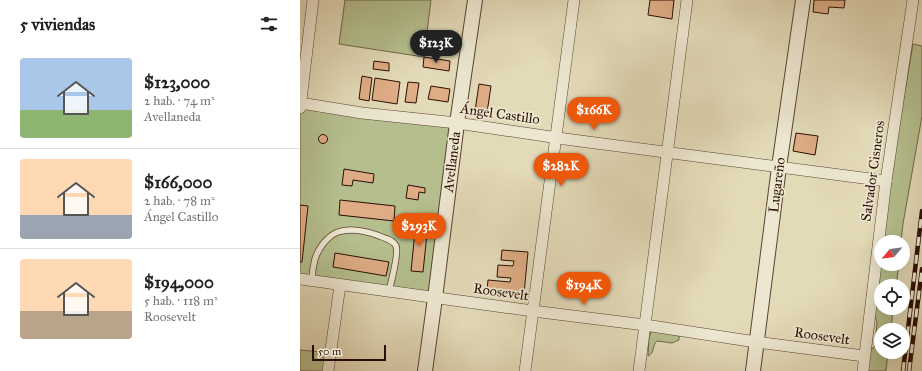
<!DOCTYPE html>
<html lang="es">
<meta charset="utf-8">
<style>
:root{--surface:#fff;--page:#f2f2f2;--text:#202124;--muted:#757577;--line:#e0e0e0;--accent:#ea580c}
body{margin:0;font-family:"IM FELL Great Primer",serif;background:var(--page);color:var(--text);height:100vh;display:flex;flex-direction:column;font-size:15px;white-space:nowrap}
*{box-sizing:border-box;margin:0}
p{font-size:13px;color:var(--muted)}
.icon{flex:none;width:22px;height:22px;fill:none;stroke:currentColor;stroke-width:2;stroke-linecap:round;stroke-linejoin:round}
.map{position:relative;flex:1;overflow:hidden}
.sheet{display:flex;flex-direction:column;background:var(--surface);width:300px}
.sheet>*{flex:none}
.needle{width:26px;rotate:241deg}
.buttons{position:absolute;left:574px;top:235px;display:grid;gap:8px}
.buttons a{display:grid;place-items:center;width:36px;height:36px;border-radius:50%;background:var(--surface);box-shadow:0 4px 16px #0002;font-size:20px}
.scale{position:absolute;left:12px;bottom:10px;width:74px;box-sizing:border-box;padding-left:4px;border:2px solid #2b0e03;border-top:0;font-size:11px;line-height:14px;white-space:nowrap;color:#2b0e03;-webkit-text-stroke:3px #ede7d1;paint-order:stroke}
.price{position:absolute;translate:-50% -34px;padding:0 9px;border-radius:14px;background:var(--accent);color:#fff;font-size:13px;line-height:26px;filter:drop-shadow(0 1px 2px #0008)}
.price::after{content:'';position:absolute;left:50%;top:24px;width:12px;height:9px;margin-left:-6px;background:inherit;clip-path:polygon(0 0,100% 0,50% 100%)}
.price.on{background:#222;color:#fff}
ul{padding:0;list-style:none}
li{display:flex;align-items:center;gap:12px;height:100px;padding:0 20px}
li+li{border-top:1px solid var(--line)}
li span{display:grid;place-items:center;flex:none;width:112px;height:80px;border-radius:4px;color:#555}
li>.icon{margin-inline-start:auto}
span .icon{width:48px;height:48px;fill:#fffc;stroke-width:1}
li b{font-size:17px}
h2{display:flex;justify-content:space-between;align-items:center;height:48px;padding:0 20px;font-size:17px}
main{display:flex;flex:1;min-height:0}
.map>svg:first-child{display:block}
.green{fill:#b5bf8e;stroke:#706648}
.building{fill:#dead86;stroke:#2b0e03}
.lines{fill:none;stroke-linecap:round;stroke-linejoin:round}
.service-casing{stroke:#594130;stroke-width:7}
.minor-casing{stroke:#594130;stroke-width:12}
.tertiary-casing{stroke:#594130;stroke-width:16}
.service{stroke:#ede7d1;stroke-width:5.5}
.minor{stroke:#ede7d1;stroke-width:11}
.tertiary{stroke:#ede7d1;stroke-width:14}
.rail-casing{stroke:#2b0e03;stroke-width:4.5}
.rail{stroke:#ede7d1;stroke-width:3;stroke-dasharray:9;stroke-linecap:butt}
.labels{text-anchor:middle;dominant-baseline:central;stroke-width:3.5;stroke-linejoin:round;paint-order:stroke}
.street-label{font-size:14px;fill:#2b0e03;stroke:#ede7d1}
</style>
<main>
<section class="sheet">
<h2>5 viviendas<svg class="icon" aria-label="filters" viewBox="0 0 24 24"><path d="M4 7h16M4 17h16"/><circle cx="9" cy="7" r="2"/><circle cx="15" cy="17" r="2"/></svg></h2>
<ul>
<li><span style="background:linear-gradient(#a9c7e8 65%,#8fb573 0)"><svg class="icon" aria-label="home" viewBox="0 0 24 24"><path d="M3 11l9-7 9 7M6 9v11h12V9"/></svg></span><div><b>$123,000</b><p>2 hab. · 74 m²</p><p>Avellaneda</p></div></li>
<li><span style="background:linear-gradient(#ffd9b3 70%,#9aa5b1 0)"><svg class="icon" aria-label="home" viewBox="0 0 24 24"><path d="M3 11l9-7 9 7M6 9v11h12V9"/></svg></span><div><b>$166,000</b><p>2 hab. · 78 m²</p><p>Ángel Castillo</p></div></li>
<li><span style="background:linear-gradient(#ffd9b3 65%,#b9a48a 0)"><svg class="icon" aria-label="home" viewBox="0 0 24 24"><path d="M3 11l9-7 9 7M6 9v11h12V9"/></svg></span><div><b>$194,000</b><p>5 hab. · 118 m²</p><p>Roosevelt</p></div></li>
</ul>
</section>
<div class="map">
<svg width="622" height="371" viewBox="0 0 622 371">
<rect width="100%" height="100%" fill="#e3dab8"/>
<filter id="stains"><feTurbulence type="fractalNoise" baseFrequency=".005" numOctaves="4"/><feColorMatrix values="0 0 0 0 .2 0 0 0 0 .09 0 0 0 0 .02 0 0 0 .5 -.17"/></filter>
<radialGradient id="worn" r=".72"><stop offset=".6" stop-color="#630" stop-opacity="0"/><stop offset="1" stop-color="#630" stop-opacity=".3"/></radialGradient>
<g class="green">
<path d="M45,0H131L124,57L39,44Z"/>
<path d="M613,44L622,46V116L603,224L601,242H582L586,203Z"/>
<path d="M0,108L157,123L135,298L0,279Z"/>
<path d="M581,264H599L596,286H581V308H593L591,330H581V352H588L586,371H567L570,351L575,346L577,322L574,314Z"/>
<path d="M356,330L379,336V340L372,343L357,341C352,345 355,353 348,356L349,338L351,332Z"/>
<path d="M0,350L31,353L28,371H0Z"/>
</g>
<g class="building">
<path d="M350,0H374L372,19L348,15Z"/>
<path d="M514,0H545L544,8L529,7L528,14L513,12Z"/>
<path d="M124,57L150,61L149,71L123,67Z"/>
<path d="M74,61L89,63V71L73,69Z"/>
<path d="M62,76L72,78L69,101L59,99Z"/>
<path d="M75,78L100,82L97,104L72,100Z"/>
<path d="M108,82L119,83L116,103L105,102Z"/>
<path d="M179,84L191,86L187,113L175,111Z"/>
<path d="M131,86L150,89L148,102L128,99Z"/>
<path d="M496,133L518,136L515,155L493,151Z"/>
<circle cx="23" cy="139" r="4.5"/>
<path d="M44,169L74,174L73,183L53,180L52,186L42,185Z"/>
<path d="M108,185L125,188V193L119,192L118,200L106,198Z"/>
<path d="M40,200L95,206L94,221L39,215Z"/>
<path d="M0,205L8,206L2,262H0Z"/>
<path d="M116,222L128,224L123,272L111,271Z"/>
<path d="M202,250L228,252L224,294L187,291L188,280L210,282L211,278L197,277L198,265L213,266L214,261L201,260Z"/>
<path d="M35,253L89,262L86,276L33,267Z"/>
</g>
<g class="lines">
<g class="service-casing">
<path id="service" d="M12,281C12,274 13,266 15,259C18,249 27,236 38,232C50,228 66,231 77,235C83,238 93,239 96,246C99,253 91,283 89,291"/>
</g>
<g class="minor-casing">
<g id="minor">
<path d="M0,103L62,113L157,123L265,139L586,181"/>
<path d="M0,108L13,0"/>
<path d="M0,279L233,311L345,325L456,342L564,356"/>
<path d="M28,371L40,285"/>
<path d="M225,371L274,0"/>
<path d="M339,371L387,0"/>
<path d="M563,371L586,181L613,0"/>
</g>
</g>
<g class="tertiary-casing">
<g id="tertiary">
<path d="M125,371L135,298L157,123L175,0"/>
<path d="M453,371L479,167L503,0"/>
</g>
</g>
<use href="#service" class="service"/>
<use href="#minor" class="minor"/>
<use href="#tertiary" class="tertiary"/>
<g class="rail-casing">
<g id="rail">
<path d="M603,371L622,211"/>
<path d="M609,371L622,269"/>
</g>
</g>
<use href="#rail" class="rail"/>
</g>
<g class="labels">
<g class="street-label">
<text transform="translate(200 114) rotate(8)">Ángel Castillo</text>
<text transform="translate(152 162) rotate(-83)">Avellaneda</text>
<text transform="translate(573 171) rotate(-82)">Salvador Cisneros</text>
<text transform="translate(477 185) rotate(-83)">Lugareño</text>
<text transform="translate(201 292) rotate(8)">Roosevelt</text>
<text transform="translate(522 336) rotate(8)">Roosevelt</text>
</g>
</g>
<rect width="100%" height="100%" filter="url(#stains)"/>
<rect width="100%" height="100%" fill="url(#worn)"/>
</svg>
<div class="buttons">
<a><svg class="needle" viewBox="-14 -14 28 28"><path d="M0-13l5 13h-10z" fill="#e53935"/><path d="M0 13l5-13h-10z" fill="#757577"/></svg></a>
<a><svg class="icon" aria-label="locate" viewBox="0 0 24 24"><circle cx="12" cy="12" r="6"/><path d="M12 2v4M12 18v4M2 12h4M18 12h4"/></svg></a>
<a><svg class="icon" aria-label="layers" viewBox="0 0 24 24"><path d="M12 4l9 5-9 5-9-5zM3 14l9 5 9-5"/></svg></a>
</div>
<div class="scale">50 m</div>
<b class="price on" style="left:136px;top:64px">$123K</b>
<b class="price" style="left:294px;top:131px">$166K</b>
<b class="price" style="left:261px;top:187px">$282K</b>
<b class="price" style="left:119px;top:247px">$293K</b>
<b class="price" style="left:284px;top:306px">$194K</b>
</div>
</main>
